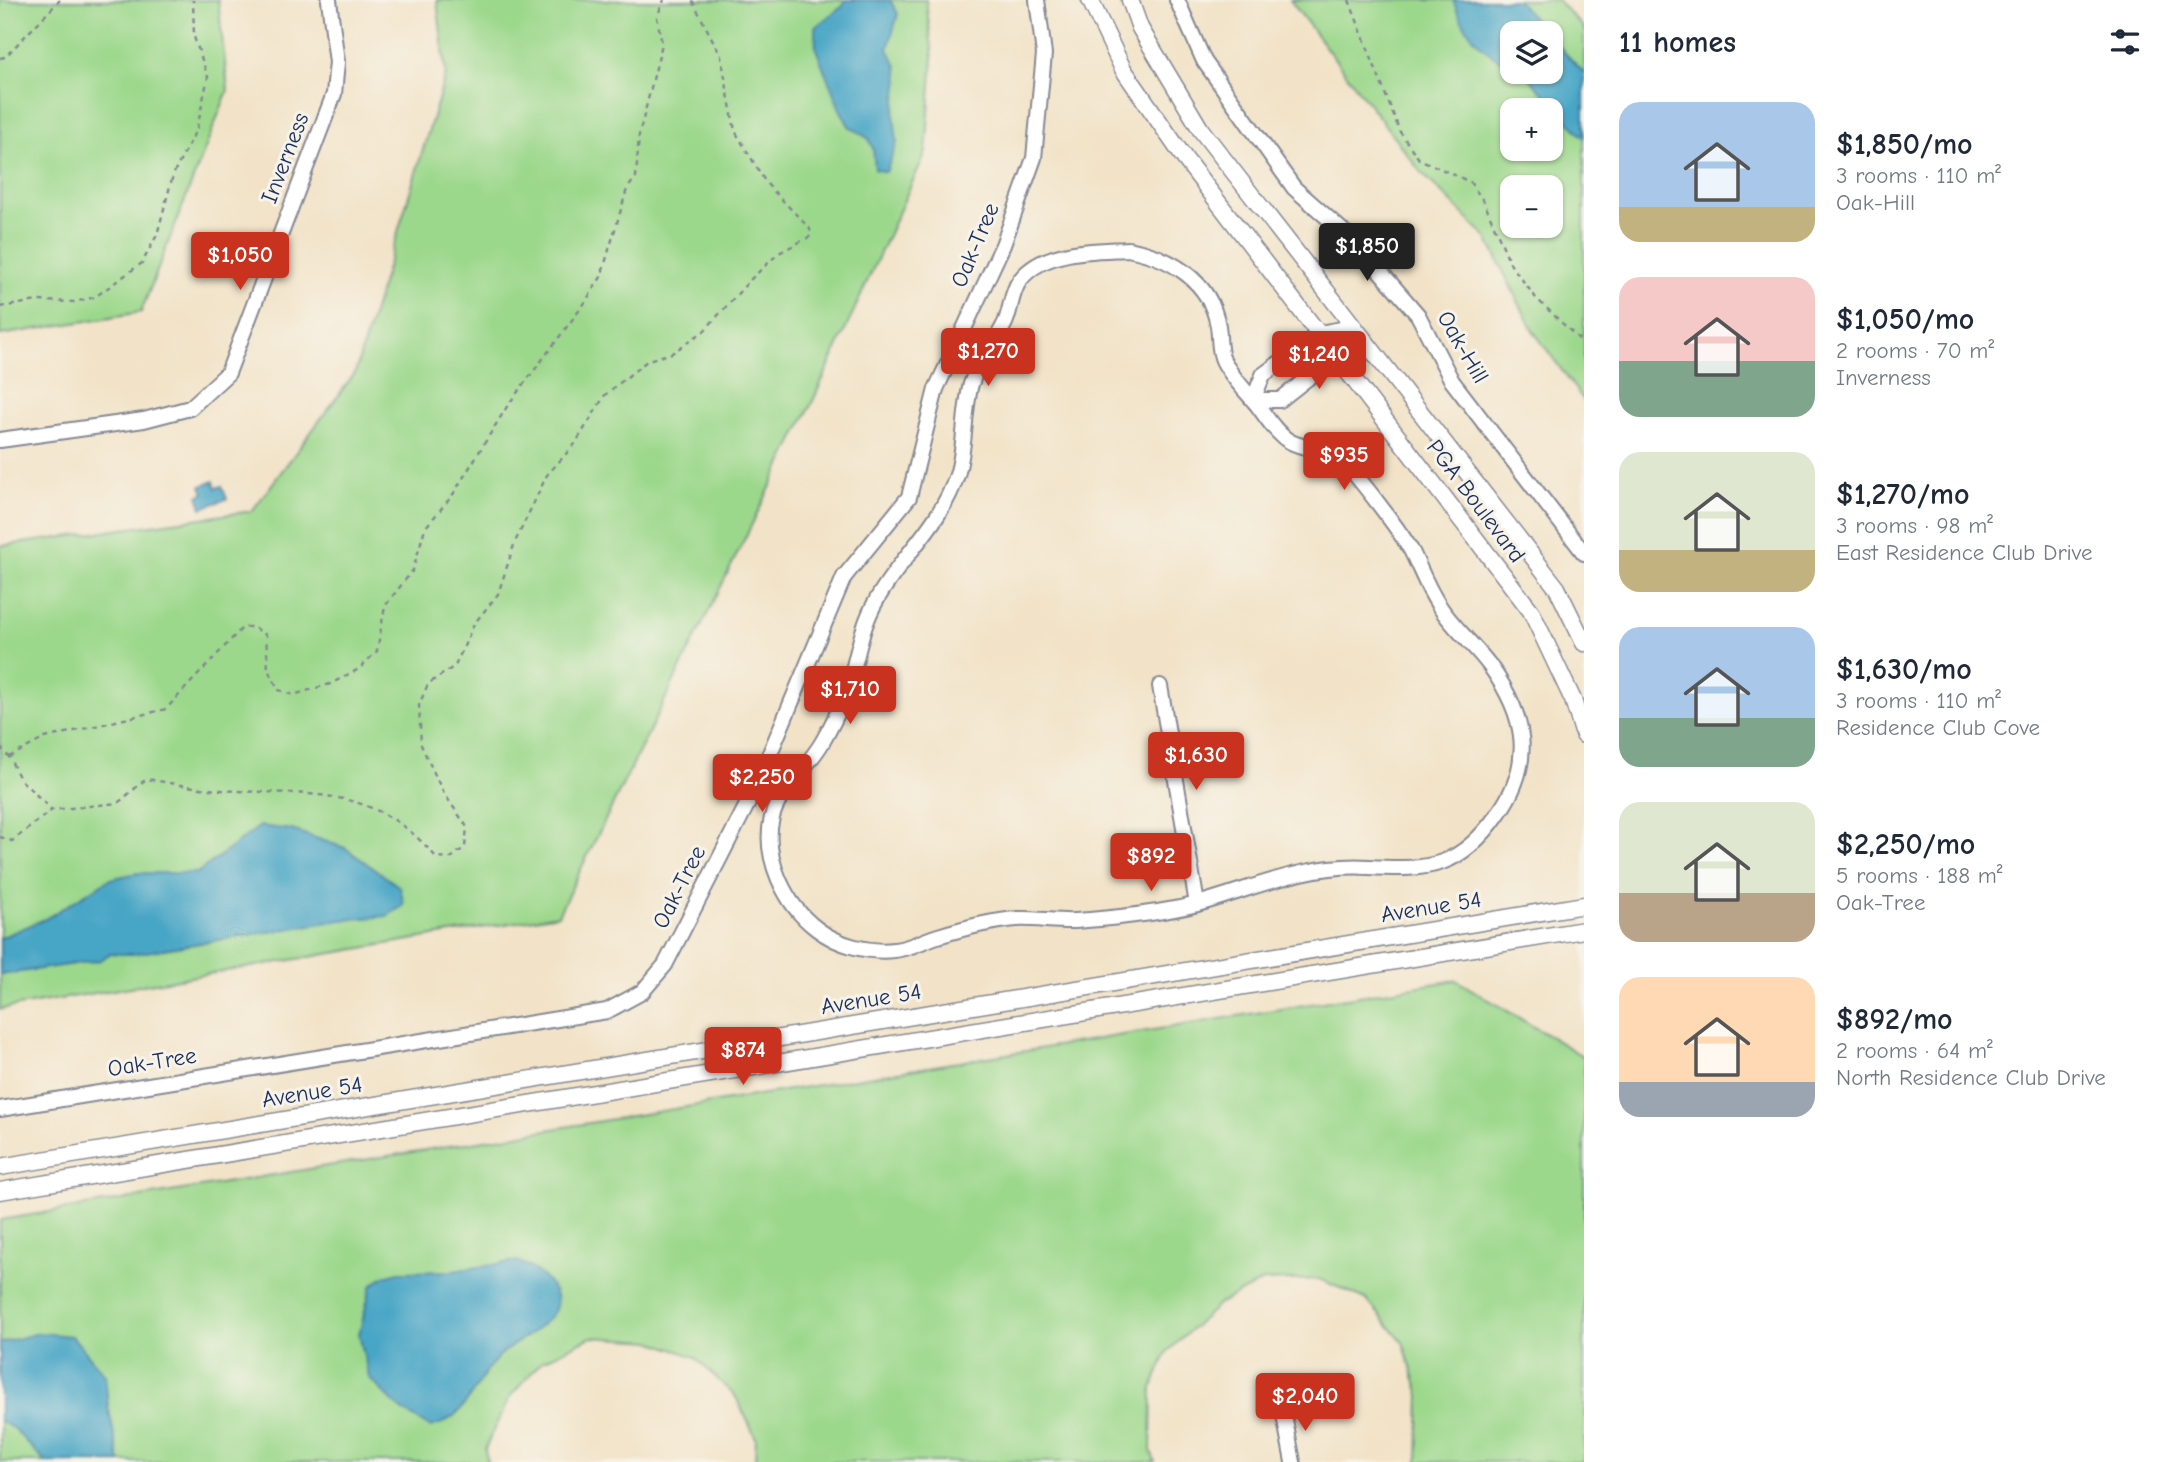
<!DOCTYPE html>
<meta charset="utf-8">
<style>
:root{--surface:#fff;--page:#f6f6f7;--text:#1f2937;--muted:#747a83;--accent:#c8321e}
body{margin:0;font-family:"Comic Neue",sans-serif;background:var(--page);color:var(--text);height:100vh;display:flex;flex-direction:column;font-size:26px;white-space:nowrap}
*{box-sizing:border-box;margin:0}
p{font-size:23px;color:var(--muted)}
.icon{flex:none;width:38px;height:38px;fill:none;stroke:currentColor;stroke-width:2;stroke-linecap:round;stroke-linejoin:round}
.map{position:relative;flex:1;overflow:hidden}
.panel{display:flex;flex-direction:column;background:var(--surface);width:595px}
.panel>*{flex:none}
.controls{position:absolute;left:1500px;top:21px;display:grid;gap:14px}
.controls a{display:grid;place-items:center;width:63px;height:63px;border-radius:14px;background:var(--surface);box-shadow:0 2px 5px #0004;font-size:35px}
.price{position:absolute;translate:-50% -60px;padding:0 16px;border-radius:7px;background:var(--accent);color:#fff;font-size:23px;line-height:46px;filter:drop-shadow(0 2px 4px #0008)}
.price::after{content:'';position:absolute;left:50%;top:42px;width:21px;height:16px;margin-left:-10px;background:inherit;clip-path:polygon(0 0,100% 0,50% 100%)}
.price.current{background:#222;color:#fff}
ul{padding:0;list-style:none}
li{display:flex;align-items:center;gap:21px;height:175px;padding:0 35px}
li span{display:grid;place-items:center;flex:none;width:196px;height:140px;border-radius:21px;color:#555}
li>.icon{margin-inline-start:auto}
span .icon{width:84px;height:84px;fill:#fffc;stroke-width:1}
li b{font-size:30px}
h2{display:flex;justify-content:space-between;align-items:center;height:84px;padding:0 35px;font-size:30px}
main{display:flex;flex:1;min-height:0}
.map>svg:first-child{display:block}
.green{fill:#9cd88c;stroke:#5c8475;stroke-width:2;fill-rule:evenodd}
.water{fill:#47a5c6;stroke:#316a92;stroke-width:2}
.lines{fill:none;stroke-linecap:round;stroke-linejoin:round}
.minor-casing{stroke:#868993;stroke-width:18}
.tertiary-casing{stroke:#868993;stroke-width:19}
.path{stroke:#868993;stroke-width:2.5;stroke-dasharray:5 5;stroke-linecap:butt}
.minor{stroke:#fff;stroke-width:14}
.tertiary{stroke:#fff;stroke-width:16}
.labels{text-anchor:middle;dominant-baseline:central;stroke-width:6;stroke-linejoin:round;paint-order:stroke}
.street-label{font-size:23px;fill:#1b2f5e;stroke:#f7f3e8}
</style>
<main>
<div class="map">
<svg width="1584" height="1462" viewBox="0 0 1584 1462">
<rect width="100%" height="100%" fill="#f7f3e8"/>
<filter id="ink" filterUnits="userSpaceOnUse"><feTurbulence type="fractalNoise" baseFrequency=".0143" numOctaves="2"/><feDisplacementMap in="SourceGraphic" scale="14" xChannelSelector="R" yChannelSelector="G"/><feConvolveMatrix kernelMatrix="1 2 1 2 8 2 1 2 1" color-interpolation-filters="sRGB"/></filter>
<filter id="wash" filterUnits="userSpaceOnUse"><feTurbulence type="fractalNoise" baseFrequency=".00686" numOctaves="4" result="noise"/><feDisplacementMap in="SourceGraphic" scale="28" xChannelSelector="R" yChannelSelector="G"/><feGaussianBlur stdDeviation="1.57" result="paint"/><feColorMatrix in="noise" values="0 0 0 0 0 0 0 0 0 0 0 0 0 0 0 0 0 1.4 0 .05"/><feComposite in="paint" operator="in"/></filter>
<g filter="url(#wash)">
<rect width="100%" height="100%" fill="#f2e3c8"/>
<g class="green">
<path d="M0,0H218L228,90L141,312L0,335Z"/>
<path d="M437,0H926L933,58L926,152L812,403L558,915L0,1009V546L252,511L355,373L446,74Z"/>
<path d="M1290,0H1557L1584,28V401L1532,329L1487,238L1420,171ZM1512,33H1550V72H1512ZM1512,110H1550V149H1512ZM1512,187H1550V226H1512Z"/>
<path d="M1456,980L1584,1057V1462H1418L1420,1395L1403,1342L1366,1299L1319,1279L1263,1281L1220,1303L1167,1352L1152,1388L1151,1450L1155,1462H755L756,1438L736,1397L695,1357L651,1341L591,1337L542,1361L509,1398L485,1449L487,1462H0V1220Z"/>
</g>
<g class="water">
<path d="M845,0H890L898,14L888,49L897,66L899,80L894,113L897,142L886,172L875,169L873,149L869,139L849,126L840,109L816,49L815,27L843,6Z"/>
<path d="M1453,0H1517L1546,33H1512V66C1483,54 1462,29 1453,0Z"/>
<path d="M1551,38L1584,73V138L1524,72H1550Z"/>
<path d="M214,481L216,488L222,486L227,499L202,508L198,496L204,493L201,486Z"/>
<path d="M260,826L292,830L345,848L400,887L404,905L387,916L341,920L134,954H109L101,960L0,975V938L45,919L110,879L137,873H197Z"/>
<path d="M517,1261C539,1269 573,1296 547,1320C531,1337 508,1344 492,1364C473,1388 464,1420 430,1427L400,1409L369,1378L359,1334L371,1286L384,1276L399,1272L453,1271Z"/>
<path d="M39,1333L72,1336L105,1375L108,1406L120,1462H45L14,1429L0,1421V1343Z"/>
</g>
</g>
<g filter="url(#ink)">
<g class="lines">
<g class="minor-casing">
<g id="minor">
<path d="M1177,0L1204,61L1294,188L1354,241L1418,315L1452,381L1584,553"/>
<path d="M1128,249C1170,257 1210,280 1218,326C1220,338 1218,349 1223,360C1231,377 1247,392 1258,406C1267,418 1276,433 1289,441C1306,451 1326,446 1342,460C1359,477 1401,532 1412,552C1421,570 1427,587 1438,604C1452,627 1474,644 1490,666C1526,716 1535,762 1498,814C1461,867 1430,871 1369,867C1308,863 1257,887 1201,903C1170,912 1108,919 1075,921C1056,922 1036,918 1017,919C990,921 964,928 938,936C924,940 909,949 894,950C868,953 838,945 817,929C785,905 762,857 772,817C781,786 808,768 823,741C836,718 848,692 854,666C860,643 864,622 876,601C900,557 941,525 957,475C966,446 963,413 971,384C978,361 995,344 1005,323C1011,310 1011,292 1020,280C1044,249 1094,251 1128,249Z"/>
<path d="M1353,327L1337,355L1280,400H1253L1263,375L1320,333Z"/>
<path d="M0,440L144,420L190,408L228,373L334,94L337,62L329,0"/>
<path d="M1160,686L1197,904"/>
<path d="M0,1109L607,1011L642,992L665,965L755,789L844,577L909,497L936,389L1003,245L1034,158L1044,54L1037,0"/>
<path d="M1283,1410L1293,1462"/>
</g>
</g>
<g class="tertiary-casing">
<g id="tertiary">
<path d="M1090,0L1123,69L1185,159L1531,611L1573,700L1584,735"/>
<path d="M1130,0L1140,28L1201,130L1557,588L1584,643"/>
<path d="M0,1167L1584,905"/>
<path d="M0,1191L1584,930"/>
</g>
</g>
<g class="path">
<path d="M1349,0L1400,132L1419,159L1470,182L1484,202L1511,265L1536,298L1584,344"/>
<path d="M0,58L5,57L60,0"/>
<path d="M0,307L38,301L75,302L95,297L142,263L157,235L173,175L197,128L208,77L194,37L193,0"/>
<path d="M0,747L9,757L20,779L52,810"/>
<path d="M9,757L45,738L166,709L243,627H253L266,635L268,670L279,690L293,695L330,684L359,669L377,651L385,606L413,570L425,528L452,496L508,405L584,304L601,277L627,189L636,177L639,135L662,44L657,17L664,0"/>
<path d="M0,837L12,841L52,810L118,803L146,779C167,782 188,787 209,789C301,798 368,778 436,857L451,858L465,847L467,827L443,792L421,745L419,705L428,684L455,666L474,624L498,594L515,542L547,475L575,444L605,395L648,360L672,353L704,331L751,279L779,253L811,236L810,229L766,183L735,131L721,56L692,0"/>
</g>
<use href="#minor" class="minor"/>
<use href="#tertiary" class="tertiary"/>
</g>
</g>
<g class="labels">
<g class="street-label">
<text transform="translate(285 158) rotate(-69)">Inverness</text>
<text transform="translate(975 245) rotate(-67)">Oak-Tree</text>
<text transform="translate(1463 347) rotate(60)">Oak-Hill</text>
<text transform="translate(1476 501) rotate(53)">PGA Boulevard</text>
<text transform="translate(679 887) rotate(-63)">Oak-Tree</text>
<text transform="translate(1431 907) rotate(-9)">Avenue 54</text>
<text transform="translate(871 999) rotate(-9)">Avenue 54</text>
<text transform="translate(152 1062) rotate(-9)">Oak-Tree</text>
<text transform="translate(312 1092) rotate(-9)">Avenue 54</text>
</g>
</g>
</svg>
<div class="controls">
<a><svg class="icon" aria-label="layers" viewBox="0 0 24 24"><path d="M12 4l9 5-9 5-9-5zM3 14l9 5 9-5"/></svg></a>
<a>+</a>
<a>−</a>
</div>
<b class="price current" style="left:1367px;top:283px">$1,850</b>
<b class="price" style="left:240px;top:292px">$1,050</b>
<b class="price" style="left:988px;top:388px">$1,270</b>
<b class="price" style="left:1319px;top:391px">$1,240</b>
<b class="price" style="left:1344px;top:492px">$935</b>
<b class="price" style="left:850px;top:726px">$1,710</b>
<b class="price" style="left:1196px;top:792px">$1,630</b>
<b class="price" style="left:762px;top:814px">$2,250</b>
<b class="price" style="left:1151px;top:893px">$892</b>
<b class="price" style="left:743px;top:1087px">$874</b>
<b class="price" style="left:1305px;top:1433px">$2,040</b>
</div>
<section class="panel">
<h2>11 homes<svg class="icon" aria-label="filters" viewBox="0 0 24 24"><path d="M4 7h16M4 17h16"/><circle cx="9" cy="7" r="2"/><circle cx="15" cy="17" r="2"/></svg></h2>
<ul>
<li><span style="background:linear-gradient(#a9c7e8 75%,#c2b280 0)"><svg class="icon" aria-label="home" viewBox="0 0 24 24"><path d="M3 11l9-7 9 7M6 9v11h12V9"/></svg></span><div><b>$1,850/mo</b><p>3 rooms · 110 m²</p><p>Oak-Hill</p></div></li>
<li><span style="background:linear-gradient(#f6c9c9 60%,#7fa58c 0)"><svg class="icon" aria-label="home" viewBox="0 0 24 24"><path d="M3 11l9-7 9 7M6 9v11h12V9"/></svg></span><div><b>$1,050/mo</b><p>2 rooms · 70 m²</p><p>Inverness</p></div></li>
<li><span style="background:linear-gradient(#dfe7d0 70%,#c2b280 0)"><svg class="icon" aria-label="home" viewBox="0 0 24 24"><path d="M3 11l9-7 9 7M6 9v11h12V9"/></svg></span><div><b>$1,270/mo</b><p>3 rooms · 98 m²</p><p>East Residence Club Drive</p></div></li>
<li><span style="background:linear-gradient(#a9c7e8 65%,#7fa58c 0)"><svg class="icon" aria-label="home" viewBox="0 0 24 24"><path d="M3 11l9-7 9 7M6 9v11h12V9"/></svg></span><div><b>$1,630/mo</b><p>3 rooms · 110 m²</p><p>Residence Club Cove</p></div></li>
<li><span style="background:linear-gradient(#dfe7d0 65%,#b9a48a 0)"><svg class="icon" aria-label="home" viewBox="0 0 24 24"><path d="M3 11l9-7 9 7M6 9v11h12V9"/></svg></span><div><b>$2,250/mo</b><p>5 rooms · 188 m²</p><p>Oak-Tree</p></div></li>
<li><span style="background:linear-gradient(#ffd9b3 75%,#9aa5b1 0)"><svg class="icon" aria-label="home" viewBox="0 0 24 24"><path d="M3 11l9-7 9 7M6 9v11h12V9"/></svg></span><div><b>$892/mo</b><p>2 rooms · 64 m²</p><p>North Residence Club Drive</p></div></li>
</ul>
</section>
</main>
